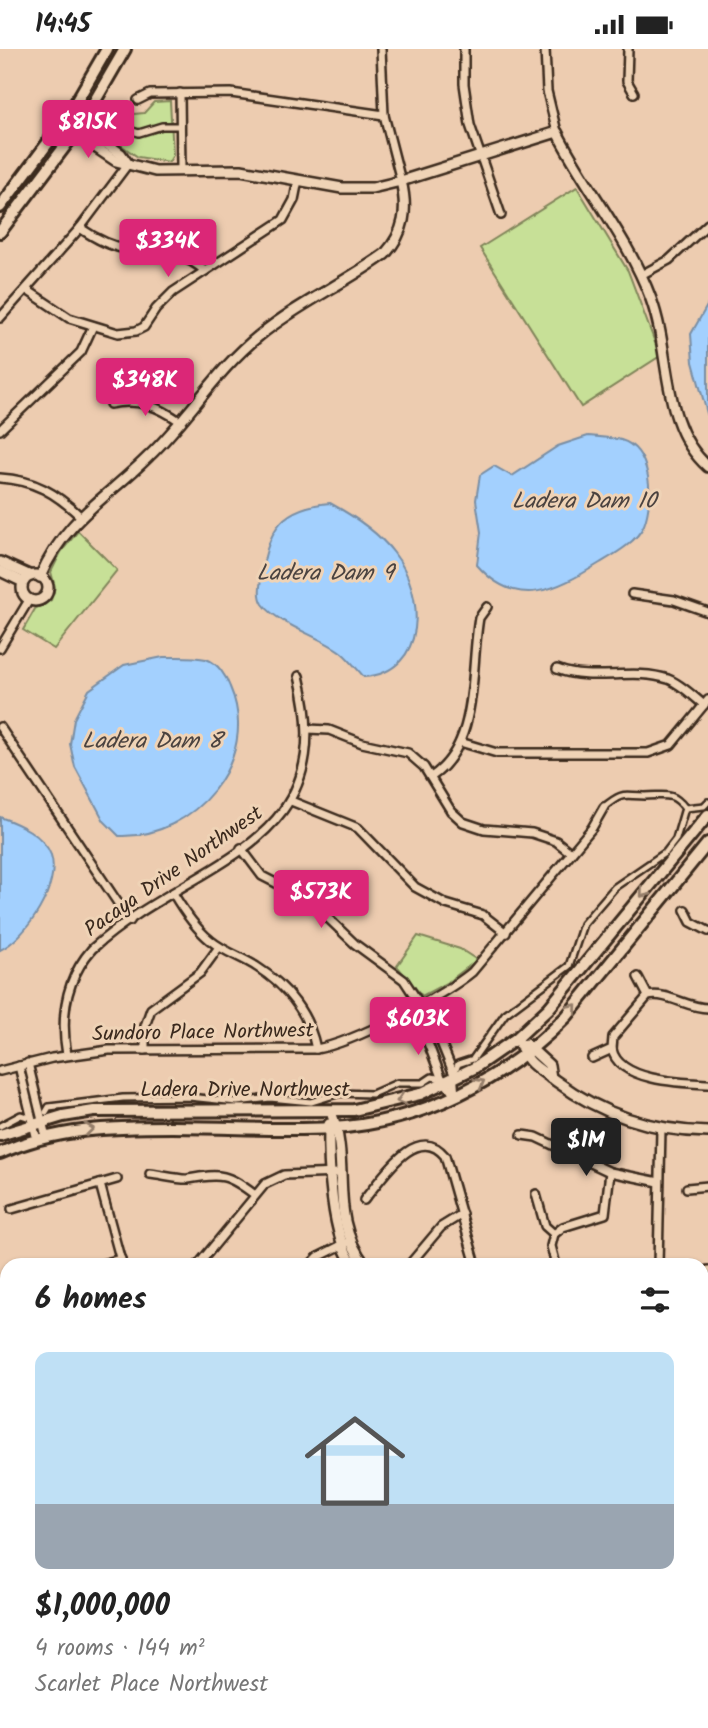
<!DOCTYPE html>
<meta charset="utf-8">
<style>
:root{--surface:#fff;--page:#f2f2f2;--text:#222;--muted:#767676;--line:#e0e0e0;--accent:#db2777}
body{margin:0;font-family:Kalam,sans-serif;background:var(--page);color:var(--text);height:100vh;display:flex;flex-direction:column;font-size:26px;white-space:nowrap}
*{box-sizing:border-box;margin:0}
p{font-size:23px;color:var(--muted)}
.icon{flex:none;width:38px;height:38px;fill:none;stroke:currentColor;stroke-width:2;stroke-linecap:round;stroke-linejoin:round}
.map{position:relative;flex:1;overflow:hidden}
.sheet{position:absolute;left:0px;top:1209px;width:709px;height:471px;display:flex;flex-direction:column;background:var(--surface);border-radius:21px 21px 0 0;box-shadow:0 2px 5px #0004}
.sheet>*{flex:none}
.price{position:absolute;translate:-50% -60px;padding:0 16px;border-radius:7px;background:var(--accent);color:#fff;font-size:23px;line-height:46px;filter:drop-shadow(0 2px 4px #0008)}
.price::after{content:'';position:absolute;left:50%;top:42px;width:21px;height:16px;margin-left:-10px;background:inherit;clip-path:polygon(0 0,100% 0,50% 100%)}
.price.current{background:#222;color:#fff}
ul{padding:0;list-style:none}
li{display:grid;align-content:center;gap:14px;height:371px;padding:0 35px}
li+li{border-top:2px solid var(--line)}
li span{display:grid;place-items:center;height:217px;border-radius:14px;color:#555}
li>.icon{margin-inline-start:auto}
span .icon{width:126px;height:126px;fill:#fffc;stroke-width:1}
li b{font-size:30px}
h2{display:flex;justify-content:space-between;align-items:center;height:84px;padding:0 35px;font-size:30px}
.status{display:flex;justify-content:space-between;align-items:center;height:49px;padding:0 35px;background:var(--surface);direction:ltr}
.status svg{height:19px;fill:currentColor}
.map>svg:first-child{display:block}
.green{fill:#c7e097;stroke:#81855a;stroke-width:2}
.water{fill:#a3d0fe;stroke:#798ea4;stroke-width:2}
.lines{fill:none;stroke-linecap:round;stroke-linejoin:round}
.stream{stroke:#798ea4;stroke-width:2}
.pedestrian-casing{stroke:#3b2a1e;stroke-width:10}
.minor-casing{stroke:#3b2a1e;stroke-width:12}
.tertiary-casing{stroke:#3b2a1e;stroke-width:14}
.secondary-casing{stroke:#3b2a1e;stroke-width:16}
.motorway-casing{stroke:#3b2a1e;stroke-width:19}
.pedestrian{stroke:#efd3b6;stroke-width:5}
.minor{stroke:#efd3b6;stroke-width:7}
.tertiary{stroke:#efd3b6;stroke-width:9}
.secondary{stroke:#efd3b6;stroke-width:10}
.motorway{stroke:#fddcac;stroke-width:14}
.oneway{stroke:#957e6a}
.labels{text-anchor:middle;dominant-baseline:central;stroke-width:6;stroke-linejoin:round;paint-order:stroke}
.street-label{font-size:21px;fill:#3b2a1e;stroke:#efd3b6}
.water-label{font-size:23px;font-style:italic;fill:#4b4340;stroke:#efd3b6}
</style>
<div class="status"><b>14:45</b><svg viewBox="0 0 49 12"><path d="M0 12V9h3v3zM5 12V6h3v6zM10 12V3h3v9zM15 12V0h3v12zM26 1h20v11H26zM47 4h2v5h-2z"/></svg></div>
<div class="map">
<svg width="708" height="1679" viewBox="0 0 708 1679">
<rect width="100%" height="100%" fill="#edccb0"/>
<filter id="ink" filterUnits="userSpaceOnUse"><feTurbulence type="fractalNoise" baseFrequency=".0143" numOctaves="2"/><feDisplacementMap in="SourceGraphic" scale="14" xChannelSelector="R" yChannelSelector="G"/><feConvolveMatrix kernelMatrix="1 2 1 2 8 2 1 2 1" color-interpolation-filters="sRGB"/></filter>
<g filter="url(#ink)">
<g class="green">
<path d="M170,52L173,106L169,113L138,108L95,78L112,57L125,56L134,65L144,64L154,53Z"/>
<path d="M577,138L628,222L660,307L581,358L480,199Z"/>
<path d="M78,482L117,521L54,600L23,581L35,560L51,551L55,538L51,523L61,503Z"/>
<path d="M418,887L460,900L477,911L448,933L422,947L397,917Z"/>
</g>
<g class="water">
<path d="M708,255V368L693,313L691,285Z"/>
<path d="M588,387C599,388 611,388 621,391C652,400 654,450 644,476C637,493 615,505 600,514C556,541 517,562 477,516L481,483L476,451L480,426L494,417L512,427L558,397Z"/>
<path d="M330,454C352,466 379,484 394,504C426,545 428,623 364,628C357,620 350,611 342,604C322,588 278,576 263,555C257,546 261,532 262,523C269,478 283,458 330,454Z"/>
<path d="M163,608C177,608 194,607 206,610C218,614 226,627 230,638C262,711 193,790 119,787L104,772L75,718L70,695L74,670L89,641L124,616Z"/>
<path d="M0,768C19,775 43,785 51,806C61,835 27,889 0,901Z"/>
</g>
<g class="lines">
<g class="stream">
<path d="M702,1528L708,1524"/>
<path d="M454,1679L464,1673"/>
</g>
<g class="pedestrian-casing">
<g id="pedestrian">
<path d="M101,84L112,76L139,84L162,77H181"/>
<path d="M685,759L704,757L708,753"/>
<path d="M456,1020L458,1015L473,1010L505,965L569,917L583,875L615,838L666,803L676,790L685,759C672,742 665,747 645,747C623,747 624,742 604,758"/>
<path d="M46,1063L49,1058L123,1049L189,1048L237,1053L270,1049L311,1053L340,1044L372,1045L397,1034H423L432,1028L437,1029"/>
<path d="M0,1077L21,1066L27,1068"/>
</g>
</g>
<g class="minor-casing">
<g id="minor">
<path d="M381,0L384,66L401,132"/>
<path d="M464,0V35L470,76L501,166"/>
<path d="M545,0L547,42L557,83"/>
<path d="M628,0L627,32L634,44"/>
<path d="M180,44L181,121"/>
<path d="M138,51L150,45L231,44L384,66"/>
<path d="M80,179C96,190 111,198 131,201C164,207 177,199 205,222"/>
<path d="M641,226L669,211L708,175"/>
<path d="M27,241L69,269L118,284L136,282L144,278L156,260L173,243L283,171L294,151L298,131"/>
<path d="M0,269L80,179L128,115"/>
<path d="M110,355C138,349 158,357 181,373"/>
<path d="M0,381L81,303L93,277"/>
<path d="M0,429C34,431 56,444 80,467"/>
<path d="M632,545L674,551L708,563"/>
<path d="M0,599L29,551"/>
<path d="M557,620C592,634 633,618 668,630C681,635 693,647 704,656"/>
<path d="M0,678L130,872"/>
<path d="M308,680L329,681L362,694L408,704L424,718L451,762L463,773L484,780L532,784L556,792L571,804"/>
<path d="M460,693L497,704H648L671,696L708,651"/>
<path d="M431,728C480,696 470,620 479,569L487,558"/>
<path d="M291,752L358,779L415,838L446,855L483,866L506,884"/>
<path d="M241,799L262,827L309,851L355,895L404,931L419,954L418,968L441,1028L455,1047"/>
<path d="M173,844C183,861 194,878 210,891C224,903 242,908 257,918C287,937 309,965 316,1000"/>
<path d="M685,861L691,873L708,882"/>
<path d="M638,928L648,947"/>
<path d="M421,959L429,964L453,1023L455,1047"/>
<path d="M612,1000C618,1032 682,1034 708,1035"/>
<path d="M145,1001V977L151,960L200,924L219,898"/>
<path d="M67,1006C60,967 65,931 92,900C192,809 343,802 299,627"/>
<path d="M592,1009L612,1000L613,988L648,947C669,943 686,959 708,959"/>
<path d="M28,1014L46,1088"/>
<path d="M19,1017L37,1091"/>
<path d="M0,1022L52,1009L109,1001L316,1000C353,994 443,947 472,923L592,779L604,758"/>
<path d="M522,1086L536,1088L610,1123L659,1133"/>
<path d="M150,1125C160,1126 181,1131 188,1130C221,1124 228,1125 255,1146"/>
<path d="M100,1135L122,1216"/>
<path d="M687,1139L708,1137"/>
<path d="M536,1145L545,1177L554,1185L551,1197L556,1216"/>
<path d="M364,1151C381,1131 416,1072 445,1107L476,1216"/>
<path d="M12,1160L117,1130"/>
<path d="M554,1185L563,1178L605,1165L610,1123"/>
<path d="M98,1216L121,1210"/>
<path d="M198,1216L265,1135L284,1126L340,1124"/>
<path d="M310,1216L318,1208L348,1193"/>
<path d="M409,1216L441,1178L462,1165"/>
<path d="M658,1216L661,1080"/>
<path d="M702,1223L708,1221"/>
<path d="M0,1244L7,1242"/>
<path d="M702,1305L708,1303"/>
<path d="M0,1374L7,1372"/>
<path d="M702,1454L708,1466"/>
<path d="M0,1459H7"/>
<path d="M0,1536H7"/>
<path d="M0,1602L7,1593"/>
<path d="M0,1651L7,1653"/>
<path d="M89,1673H102"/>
<path d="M116,1673L118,1679"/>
<path d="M301,1673L302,1679"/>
</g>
</g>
<g class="tertiary-casing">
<g id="tertiary">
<path d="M68,67L121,105L128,115"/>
<path d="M62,76L116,112L155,122L241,121L342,139H372L401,132L557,83C586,140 629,190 651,250C672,307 660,375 708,418"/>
<path d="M0,513L31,527"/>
<path d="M0,522L23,533"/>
<circle cx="35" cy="539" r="13"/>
<path d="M40,528C65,470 107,449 149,407C189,369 217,320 260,286C298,255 345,234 385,205C405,183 408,161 401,132"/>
<path d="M517,989C529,1018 534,1016 556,1032C602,1066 651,1082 708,1083"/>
<path d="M526,995L549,1016L551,1029"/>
<path d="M331,1063C352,1116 327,1167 365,1216"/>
<path d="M329,1075C328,1111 331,1190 354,1216"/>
<path d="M0,1302L7,1327"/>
</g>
</g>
<g class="secondary-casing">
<g id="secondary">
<path d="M0,158L68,67L107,0"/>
<path d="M0,183L81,76L125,0"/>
<path d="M0,1086L63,1067L94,1062L354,1061L420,1045L474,1019L517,989L549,959L708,766"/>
<path d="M0,1104C56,1079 113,1078 172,1078C225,1078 279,1082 332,1079C421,1074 506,1030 567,967L708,794"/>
</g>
</g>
<g class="motorway-casing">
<g id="motorway">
<path d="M702,1568L708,1565"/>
<path d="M702,1618L708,1614"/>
<path d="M521,1679L530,1673"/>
<path d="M603,1679L613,1673"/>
</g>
</g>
<use href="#pedestrian" class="pedestrian"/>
<use href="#minor" class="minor"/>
<use href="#tertiary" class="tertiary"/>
<use href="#secondary" class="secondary"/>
<use href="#motorway" class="motorway"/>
</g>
<defs><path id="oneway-chevron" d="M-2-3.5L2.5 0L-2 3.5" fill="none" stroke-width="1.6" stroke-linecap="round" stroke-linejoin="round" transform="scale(1.75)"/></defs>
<g class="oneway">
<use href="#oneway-chevron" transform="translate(644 844) rotate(129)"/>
<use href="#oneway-chevron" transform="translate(573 959) rotate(-50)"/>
<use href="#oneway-chevron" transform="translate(480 1034) rotate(-30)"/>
<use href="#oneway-chevron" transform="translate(401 1051) rotate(163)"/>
<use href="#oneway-chevron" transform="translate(89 1080) rotate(-7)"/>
</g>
</g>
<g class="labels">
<g class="street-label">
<text transform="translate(174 823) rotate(-35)">Pacaya Drive Northwest</text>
<text transform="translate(203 984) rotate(-1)">Sundoro Place Northwest</text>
<text x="245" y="1041">Ladera Drive Northwest</text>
</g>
<g class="water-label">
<text x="584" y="453">Ladera Dam 10</text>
<text x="325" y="525">Ladera Dam 9</text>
<text x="152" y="693">Ladera Dam 8</text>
</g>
</g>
</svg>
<b class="price" style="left:88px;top:111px">$815K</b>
<b class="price" style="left:168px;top:230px">$334K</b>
<b class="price" style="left:145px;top:369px">$348K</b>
<b class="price" style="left:321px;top:881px">$573K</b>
<b class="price" style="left:418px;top:1008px">$603K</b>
<b class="price current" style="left:586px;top:1129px">$1M</b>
<section class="sheet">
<h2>6 homes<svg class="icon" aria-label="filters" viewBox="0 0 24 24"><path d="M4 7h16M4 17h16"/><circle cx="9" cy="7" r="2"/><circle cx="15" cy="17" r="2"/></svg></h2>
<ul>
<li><span style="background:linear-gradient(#bfe0f5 70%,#9aa5b1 0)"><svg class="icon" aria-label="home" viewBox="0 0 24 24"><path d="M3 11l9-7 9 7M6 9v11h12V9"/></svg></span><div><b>$1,000,000</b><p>4 rooms · 144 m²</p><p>Scarlet Place Northwest</p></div></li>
</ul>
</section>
</div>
